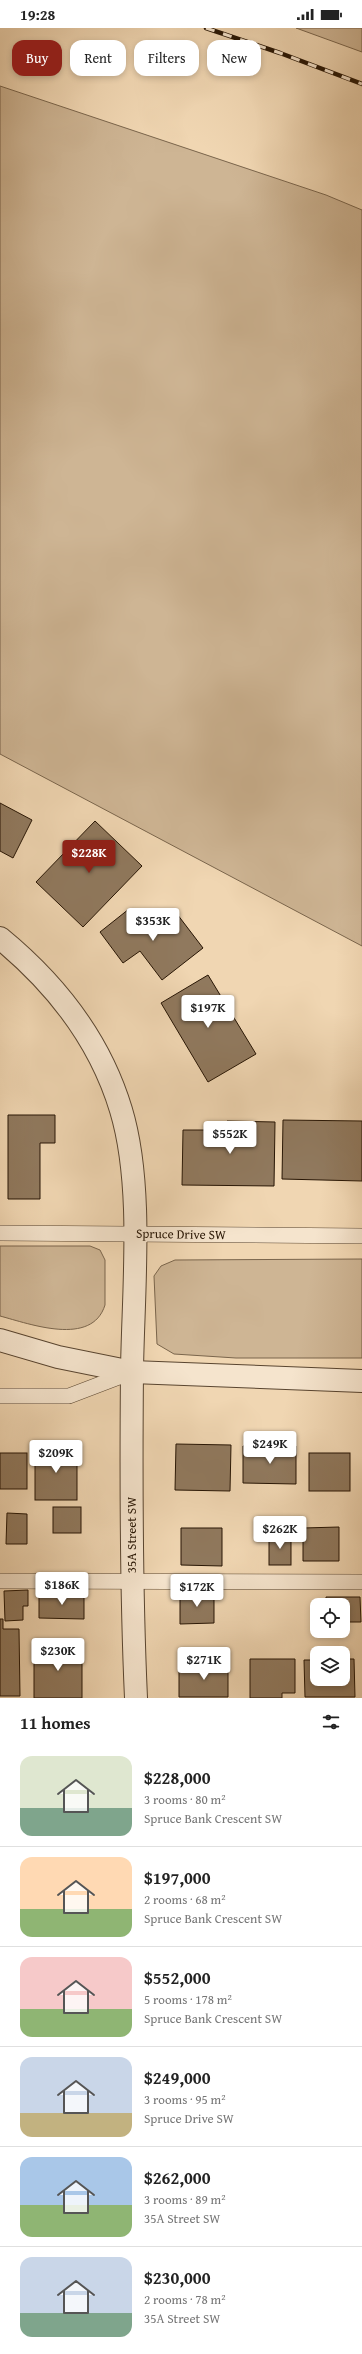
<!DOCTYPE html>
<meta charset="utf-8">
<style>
:root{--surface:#fff;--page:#f2f2f2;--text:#222;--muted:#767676;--line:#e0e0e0;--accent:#8f2418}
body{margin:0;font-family:"Gentium Book Plus",serif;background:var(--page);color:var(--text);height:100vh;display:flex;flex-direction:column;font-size:15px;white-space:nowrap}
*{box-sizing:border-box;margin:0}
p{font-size:13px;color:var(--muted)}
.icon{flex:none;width:22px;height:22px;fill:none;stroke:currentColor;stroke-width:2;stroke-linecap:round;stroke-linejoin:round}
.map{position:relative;height:1670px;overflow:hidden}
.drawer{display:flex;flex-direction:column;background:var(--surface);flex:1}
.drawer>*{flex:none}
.guide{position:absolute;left:12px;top:12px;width:338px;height:36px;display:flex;gap:8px}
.fabs{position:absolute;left:310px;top:1570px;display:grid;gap:8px}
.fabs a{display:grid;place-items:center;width:40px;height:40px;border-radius:8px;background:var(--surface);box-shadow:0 2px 6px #0003;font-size:20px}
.price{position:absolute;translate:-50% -34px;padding:0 9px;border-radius:4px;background:#fff;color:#222;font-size:13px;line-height:26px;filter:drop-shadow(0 1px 2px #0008)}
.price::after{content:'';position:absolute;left:50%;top:24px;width:12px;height:9px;margin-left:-6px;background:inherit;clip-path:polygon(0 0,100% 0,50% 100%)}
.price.on{background:var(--accent);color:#fff}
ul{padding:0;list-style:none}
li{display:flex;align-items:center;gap:12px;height:100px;padding:0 20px}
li+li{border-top:1px solid var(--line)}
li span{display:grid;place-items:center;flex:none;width:112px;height:80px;border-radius:12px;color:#555}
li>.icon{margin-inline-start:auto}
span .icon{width:48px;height:48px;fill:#fffc;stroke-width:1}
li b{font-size:17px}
h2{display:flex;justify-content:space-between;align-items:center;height:48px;padding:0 20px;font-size:17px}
.pill{padding:0 14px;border-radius:12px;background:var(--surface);box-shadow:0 2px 6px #0003;font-size:14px;line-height:36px}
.pill.on{background:var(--accent);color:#fff}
.status{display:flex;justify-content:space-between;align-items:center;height:28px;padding:0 20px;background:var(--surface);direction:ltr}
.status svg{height:11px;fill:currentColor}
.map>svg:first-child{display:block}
.green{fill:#ceb594;stroke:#7a654c}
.building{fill:#90795e;stroke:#271504}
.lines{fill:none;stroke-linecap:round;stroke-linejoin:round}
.service-casing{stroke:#594530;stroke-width:16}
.minor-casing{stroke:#594530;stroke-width:24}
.tertiary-casing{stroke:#594530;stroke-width:24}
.service{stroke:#f5e4cd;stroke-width:15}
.minor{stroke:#f5e4cd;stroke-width:22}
.tertiary{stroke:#f5e4cd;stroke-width:22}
.rail-casing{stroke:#271504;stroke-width:4.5}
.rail{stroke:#f5e4cd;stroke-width:3;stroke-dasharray:9;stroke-linecap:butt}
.labels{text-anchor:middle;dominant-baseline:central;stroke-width:3;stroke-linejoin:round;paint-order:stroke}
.street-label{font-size:13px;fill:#271504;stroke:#f5e4cd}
</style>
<div class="status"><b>19:28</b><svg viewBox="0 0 49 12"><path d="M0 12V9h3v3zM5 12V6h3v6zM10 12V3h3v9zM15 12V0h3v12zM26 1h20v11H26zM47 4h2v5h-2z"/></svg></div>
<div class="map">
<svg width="362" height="1670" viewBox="0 0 362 1670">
<rect width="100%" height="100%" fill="#f0d6b2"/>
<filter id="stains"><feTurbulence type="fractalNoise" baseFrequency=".005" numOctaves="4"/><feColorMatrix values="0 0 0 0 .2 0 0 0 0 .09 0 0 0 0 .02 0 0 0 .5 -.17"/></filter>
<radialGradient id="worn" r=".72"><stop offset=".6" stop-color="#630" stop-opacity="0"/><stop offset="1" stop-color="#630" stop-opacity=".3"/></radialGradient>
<g class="green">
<path d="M296,0H362V24Z"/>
<path d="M0,58L326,167L362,182V918L0,726Z"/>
<path d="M0,1218H90L100,1222L105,1232V1277C92,1319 30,1296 0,1288Z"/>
<path d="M362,1231V1330H236L174,1326L157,1316L154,1248L161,1238L175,1232Z"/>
</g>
<g class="building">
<path d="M0,775L32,792L13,830L0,823Z"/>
<path d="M95,793L142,838L83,899L36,854Z"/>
<path d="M129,881L146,904L174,882L203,920L162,952L140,923L123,935L100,904Z"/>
<path d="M208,947L256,1026L208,1054L161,975Z"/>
<path d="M8,1087H55V1115H40V1171H8Z"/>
<path d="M283,1092L362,1093V1153L282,1151Z"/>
<path d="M227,1093L275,1094L274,1158L182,1157L183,1102H227Z"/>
<path d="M176,1416L231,1417L230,1463L175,1462Z"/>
<path d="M243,1418H296V1456L243,1455Z"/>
<rect x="35" y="1421" width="42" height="51"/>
<rect x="0" y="1425" width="27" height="36"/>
<rect x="309" y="1425" width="41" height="38"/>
<rect x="53" y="1479" width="28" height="26"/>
<path d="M7,1485L27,1486V1516H6Z"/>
<path d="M339,1499V1533H303V1500Z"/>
<path d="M181,1500H222V1538L181,1537Z"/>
<rect x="269" y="1508" width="22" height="29"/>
<path d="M28,1562V1578H23V1592L5,1593L4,1563Z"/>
<path d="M39,1565H84V1591L39,1590Z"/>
<path d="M180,1565H214V1595L180,1596Z"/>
<path d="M326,1569H360L361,1594H343V1577H326Z"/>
<path d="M0,1591H3V1601H19L20,1668H0Z"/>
<rect x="34" y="1619" width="48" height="51"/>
<path d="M250,1631H295V1665H282V1670H250Z"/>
<path d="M343,1631H354L355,1669H305L304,1632H317V1651H343Z"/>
<path d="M228,1636V1669H179V1637Z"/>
</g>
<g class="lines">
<g class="service-casing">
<g id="service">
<path d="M0,1205L362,1208"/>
<path d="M0,1368H69L132,1344"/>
<path d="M0,1553L362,1554"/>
</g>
</g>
<g class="minor-casing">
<path id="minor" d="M0,910C56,956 100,1012 121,1082C144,1158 133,1263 132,1343C131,1452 131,1561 136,1670"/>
</g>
<g class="tertiary-casing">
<path id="tertiary" d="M0,1312L58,1329L132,1344L362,1353"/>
</g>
<use href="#service" class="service"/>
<use href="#minor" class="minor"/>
<use href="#tertiary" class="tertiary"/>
<g class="rail-casing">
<path id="rail" d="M206,0L280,25L362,56"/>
</g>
<use href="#rail" class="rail"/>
</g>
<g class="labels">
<g class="street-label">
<text transform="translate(181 1206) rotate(1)">Spruce Drive SW</text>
<text transform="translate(131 1507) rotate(-90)">35A Street SW</text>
</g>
</g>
<rect width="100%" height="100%" filter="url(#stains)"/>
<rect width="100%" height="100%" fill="url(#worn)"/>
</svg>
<div class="fabs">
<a><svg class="icon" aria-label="locate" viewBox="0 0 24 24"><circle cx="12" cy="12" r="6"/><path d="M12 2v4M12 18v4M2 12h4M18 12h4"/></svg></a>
<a><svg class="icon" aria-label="layers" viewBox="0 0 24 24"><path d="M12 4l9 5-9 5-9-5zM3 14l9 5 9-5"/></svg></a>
</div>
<b class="price on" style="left:89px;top:846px">$228K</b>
<b class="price" style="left:153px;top:914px">$353K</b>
<b class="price" style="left:208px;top:1001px">$197K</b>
<b class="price" style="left:230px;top:1127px">$552K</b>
<b class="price" style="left:270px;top:1437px">$249K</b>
<b class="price" style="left:56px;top:1446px">$209K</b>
<b class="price" style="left:280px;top:1522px">$262K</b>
<b class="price" style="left:62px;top:1578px">$186K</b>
<b class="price" style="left:197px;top:1580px">$172K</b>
<b class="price" style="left:58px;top:1644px">$230K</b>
<b class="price" style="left:204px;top:1653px">$271K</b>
<div class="guide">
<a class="pill on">Buy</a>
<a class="pill">Rent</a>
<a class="pill">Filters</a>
<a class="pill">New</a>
</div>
</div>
<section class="drawer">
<h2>11 homes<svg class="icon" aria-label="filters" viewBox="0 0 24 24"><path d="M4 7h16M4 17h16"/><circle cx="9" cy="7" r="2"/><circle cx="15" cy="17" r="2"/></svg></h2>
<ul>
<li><span style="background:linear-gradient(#dfe7d0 65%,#7fa58c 0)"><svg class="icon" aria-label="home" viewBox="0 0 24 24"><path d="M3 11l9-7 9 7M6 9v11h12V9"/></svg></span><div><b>$228,000</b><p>3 rooms · 80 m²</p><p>Spruce Bank Crescent SW</p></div></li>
<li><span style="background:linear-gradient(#ffd9b3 65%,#8fb573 0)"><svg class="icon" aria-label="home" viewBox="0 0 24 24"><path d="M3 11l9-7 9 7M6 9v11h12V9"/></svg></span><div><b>$197,000</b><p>2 rooms · 68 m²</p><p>Spruce Bank Crescent SW</p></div></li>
<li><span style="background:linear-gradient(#f6c9c9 65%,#8fb573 0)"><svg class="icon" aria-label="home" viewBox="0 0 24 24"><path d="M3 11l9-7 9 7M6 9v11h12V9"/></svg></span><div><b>$552,000</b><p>5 rooms · 178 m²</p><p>Spruce Bank Crescent SW</p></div></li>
<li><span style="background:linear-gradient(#c9d6e8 70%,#c2b280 0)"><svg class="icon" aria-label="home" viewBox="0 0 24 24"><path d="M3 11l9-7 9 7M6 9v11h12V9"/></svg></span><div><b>$249,000</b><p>3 rooms · 95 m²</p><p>Spruce Drive SW</p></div></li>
<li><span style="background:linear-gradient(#a9c7e8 60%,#8fb573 0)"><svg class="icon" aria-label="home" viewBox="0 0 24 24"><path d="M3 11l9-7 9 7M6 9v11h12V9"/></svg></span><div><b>$262,000</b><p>3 rooms · 89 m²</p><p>35A Street SW</p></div></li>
<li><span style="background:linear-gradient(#c9d6e8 70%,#7fa58c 0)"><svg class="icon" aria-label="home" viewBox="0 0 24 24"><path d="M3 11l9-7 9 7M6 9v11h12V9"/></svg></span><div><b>$230,000</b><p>2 rooms · 78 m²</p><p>35A Street SW</p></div></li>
</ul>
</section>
